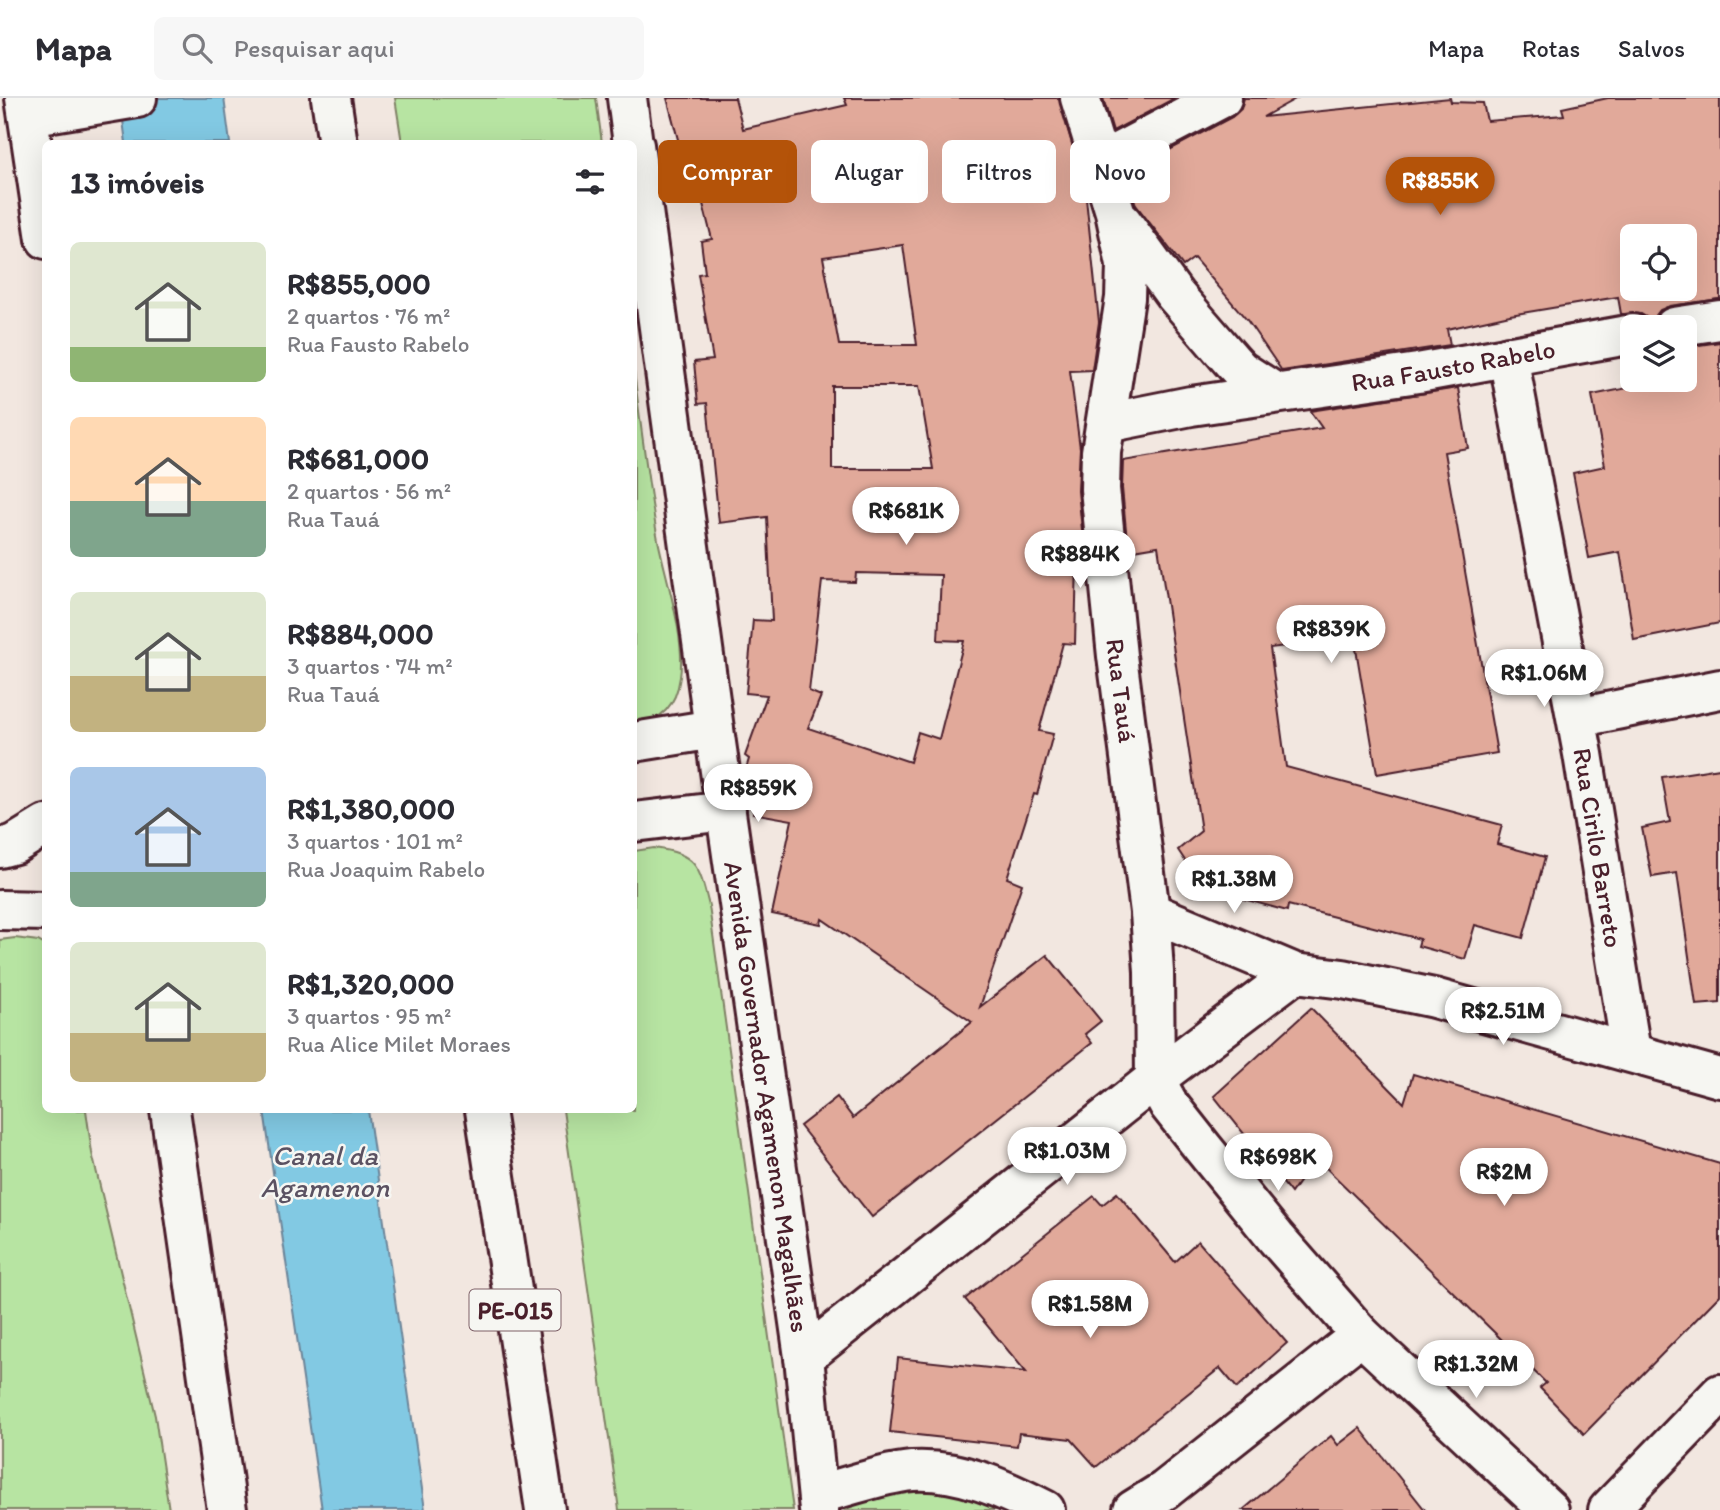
<!DOCTYPE html>
<html lang="pt">
<meta charset="utf-8">
<style>
:root{--surface:#fff;--page:#f7f7f7;--text:#2b2b33;--muted:#7c7c81;--line:#e1e1e2;--accent:#b45309}
body{margin:0;font-family:Itim,sans-serif;background:var(--page);color:var(--text);height:100vh;display:flex;flex-direction:column;font-size:26px;white-space:nowrap}
*{box-sizing:border-box;margin:0}
p{font-size:23px;color:var(--muted)}
.icon{flex:none;width:38px;height:38px;fill:none;stroke:currentColor;stroke-width:2;stroke-linecap:round;stroke-linejoin:round}
.map{position:relative;flex:1;overflow:hidden}
.drawer{position:absolute;left:42px;top:42px;width:595px;height:973px;display:flex;flex-direction:column;background:var(--surface);border-radius:10px;box-shadow:0 7px 28px #0002}
.drawer>*{flex:none}
.banner{position:absolute;left:658px;top:42px;width:665px;height:63px;display:flex;gap:14px}
.buttons{position:absolute;left:1620px;top:126px;display:grid;gap:14px}
.buttons a{display:grid;place-items:center;width:77px;height:77px;border-radius:10px;background:var(--surface);box-shadow:0 7px 28px #0002;font-size:35px}
.price{position:absolute;translate:-50% -60px;padding:0 16px;border-radius:24px;background:#fff;color:#222;font-size:23px;line-height:46px;filter:drop-shadow(0 2px 4px #0008)}
.price::after{content:'';position:absolute;left:50%;top:42px;width:21px;height:16px;margin-left:-10px;background:inherit;clip-path:polygon(0 0,100% 0,50% 100%)}
.price.on{background:var(--accent);color:#fff}
ul{padding:0;list-style:none}
li{display:flex;align-items:center;gap:21px;height:175px;padding:0 28px}
li span{display:grid;place-items:center;flex:none;width:196px;height:140px;border-radius:10px;color:#555}
li>.icon{margin-inline-start:auto}
span .icon{width:84px;height:84px;fill:#fffc;stroke-width:1}
li b{font-size:30px}
h2{display:flex;justify-content:space-between;align-items:center;height:84px;padding:0 28px;font-size:30px}
.pill{padding:0 24px;border-radius:10px;background:var(--surface);box-shadow:0 7px 28px #0002;font-size:24px;line-height:63px}
.pill.on{background:var(--accent);color:#fff}
header{display:flex;align-items:center;gap:42px;box-sizing:border-box;height:98px;padding:0 35px;background:var(--surface);border-bottom:2px solid var(--line)}
header strong{font-size:33px}
nav{display:flex;gap:38px;margin-inline-start:auto;font-size:24px}
.search{width:490px;height:63px;background:var(--page);display:flex;align-items:center;gap:18px;box-sizing:border-box;padding:0 24px;border-radius:10px;color:var(--muted);font-size:26px}
.map>svg:first-child{display:block}
.green{fill:#b7e4a2;stroke:#808266;stroke-width:2}
.water{fill:#82c9e3;stroke:#6c8599;stroke-width:2}
.building{fill:#e1a99a;stroke:#4a1f2b;stroke-width:2;fill-rule:evenodd}
.lines{fill:none;stroke-linecap:round;stroke-linejoin:round}
.minor-casing{stroke:#4a1f2b;stroke-width:44}
.highway-casing{stroke:#4a1f2b;stroke-width:44}
.minor{stroke:#f6f6f2;stroke-width:38}
.highway{stroke:#f6f6f2;stroke-width:38}
.labels{text-anchor:middle;dominant-baseline:central;stroke-width:5;stroke-linejoin:round;paint-order:stroke}
.shield{fill:#f6f6f2;stroke:#7e6067;stroke-width:2}
.shield-label{font-size:24px;font-weight:bold;fill:#4a1f2b}
.street-label{font-size:26px;fill:#4a1f2b;stroke:#f6f6f2}
.water-label{font-size:28px;font-style:italic;fill:#5b5262;stroke:#f6f6f2}
</style>
<header>
<strong>Mapa</strong>
<div class="search"><svg class="icon" aria-label="search" viewBox="0 0 24 24"><circle cx="10" cy="10" r="6"/><path d="M15 15l6 6"/></svg>Pesquisar aqui</div>
<nav><a>Mapa</a><a>Rotas</a><a>Salvos</a></nav>
</header>
<div class="map">
<svg width="1720" height="1412" viewBox="0 0 1720 1412">
<rect width="100%" height="100%" fill="#f2e7e0"/>
<filter id="ink" filterUnits="userSpaceOnUse"><feTurbulence type="fractalNoise" baseFrequency=".0143" numOctaves="2"/><feDisplacementMap in="SourceGraphic" scale="14" xChannelSelector="R" yChannelSelector="G"/><feConvolveMatrix kernelMatrix="1 2 1 2 8 2 1 2 1" color-interpolation-filters="sRGB"/></filter>
<g filter="url(#ink)">
<g class="green">
<path d="M395,0H596L602,45H402Z"/>
<path d="M634,273C641,330 648,387 658,442C666,482 686,540 680,579C676,608 662,622 634,629Z"/>
<path d="M654,750C697,756 699,768 709,808L793,1412H619L563,1012H634V753Z"/>
<path d="M15,840L38,843L45,847L46,1012H86L92,1055L155,1318L169,1412H0V842Z"/>
<path d="M924,1384L1015,1412H845L850,1405Z"/>
</g>
<g class="water">
<path d="M120,0H224L230,45H126Z"/>
<path d="M264,1012H368L425,1412H322Z"/>
</g>
<g class="building">
<path d="M667,0H735L743,31L847,7L844,0H1059L1085,91L1099,224L1092,272L1070,273L1080,350L1078,393L1085,461L1077,462L1075,546L1063,545L1039,633L1053,636L1037,697L1034,696L1007,780L1022,786L980,909L1047,857L1101,923L1085,936L1092,945L872,1119L800,1028L837,999L853,1020L972,924L822,821L821,826L772,816L792,722L753,715L759,676L746,671L749,661L745,658L767,597L746,595L753,522L772,523L767,419L719,425L707,305L698,306L694,264L713,262L698,176L705,175L701,143L712,141L688,47L680,49ZM903,147L917,247H839L823,159ZM832,288H919L933,371H832ZM856,475L941,477L938,542L964,543L939,641L918,634L910,664L808,630L821,598L809,593L822,483L855,484Z"/>
<path d="M1103,0H1175L1113,33Z"/>
<path d="M1244,0H1297L1263,19L1450,0L1451,4L1483,5L1487,23L1564,17L1562,10L1608,0H1720V201L1670,208L1660,212L1654,220L1653,228L1649,221L1641,216H1621L1618,199L1510,217L1447,231L1450,247L1282,273L1247,222L1194,160L1183,168L1136,107L1126,75L1232,19L1241,11ZM1633,138H1685V191H1633Z"/>
<path d="M1720,244V525L1634,542L1620,454L1589,460L1573,375L1605,368L1592,297L1633,289L1628,259L1633,258V282H1685V249Z"/>
<path d="M1458,290L1468,350L1444,354L1497,655L1377,676L1354,539L1270,550L1286,669L1502,727L1497,746L1545,759L1523,840L1475,827L1465,861L1418,848L1420,841L1288,807L1287,813L1203,790L1178,752L1201,733L1158,448L1128,453L1122,390L1123,363L1322,330L1310,313Z"/>
<path d="M1720,670V905L1696,907L1677,775L1652,779L1642,730L1670,724L1662,679Z"/>
<path d="M1311,910L1404,1005L1413,976L1720,1066V1197L1584,1336L1540,1290L1546,1285L1316,1060L1291,1095L1214,998Z"/>
<path d="M1117,1095L1175,1164L1198,1143L1287,1245L1237,1290L1220,1270L1096,1369L1071,1341L1019,1335L1017,1348L890,1334L898,1260L1026,1274L965,1201L1094,1098L1102,1107Z"/>
<path d="M1360,1330L1425,1412H1243L1331,1338L1338,1347Z"/>
</g>
<g class="lines">
<g class="minor-casing">
<g id="minor">
<path d="M627,0L633,46"/>
<path id="s1" d="M1080,0L1115,114L1126,167L1125,200L1101,354L1100,391L1117,558L1150,814L1154,874L1155,981L1169,1007L1203,1050L1276,1140L1361,1237L1549,1412"/>
<path id="s2" d="M634,47L714,631L804,1259L819,1412"/>
<path d="M1100,64L1222,0"/>
<path d="M1122,124L1175,197L1231,262L1240,272L1274,294"/>
<path d="M1674,229L1720,222"/>
<path id="s3" d="M1508,258L1583,656L1631,954"/>
<path id="s4" d="M1106,325L1191,308L1418,275L1633,236"/>
<path d="M1577,620L1720,591"/>
<path d="M1150,814L1295,875L1343,881L1434,900L1720,980"/>
<path d="M804,1259L1155,981L1295,875"/>
<path d="M818,1396C849,1389 880,1376 912,1373C960,1370 1004,1391 1045,1412"/>
<path d="M1133,1412L1165,1392L1361,1237"/>
<path d="M1608,1412L1720,1296"/>
</g>
</g>
<g class="highway-casing">
<g id="highway">
<path d="M25,0L46,141"/>
<path d="M331,0L338,46"/>
<path d="M28,18L137,0"/>
<path d="M634,644L714,631"/>
<path d="M634,724L726,713"/>
<path d="M0,750L15,746L46,727"/>
<path d="M0,812L46,813"/>
<path d="M170,1012L227,1412"/>
<path d="M485,1012L545,1412"/>
</g>
</g>
<use href="#minor" class="minor"/>
<use href="#highway" class="highway"/>
</g>
</g>
<g class="labels">
<rect class="shield" x="469.5" y="1191.5" width="91" height="41" rx="5"/>
<g class="shield-label">
<text x="515" y="1212">PE-015</text>
</g>
<g class="street-label">
<text stroke="none"><textPath href="#s4" startOffset="352">Rua Fausto Rabelo</textPath></text>
<text stroke="none"><textPath href="#s1" startOffset="602">Rua Tauá</textPath></text>
<text stroke="none"><textPath href="#s3" startOffset="500">Rua Cirilo Barreto</textPath></text>
<text stroke="none"><textPath href="#s2" startOffset="961">Avenida Governador Agamenon Magalhães</textPath></text>
</g>
<g class="water-label">
<text x="325" y="1057">Canal da<tspan x="325" dy="32">Agamenon</tspan></text>
</g>
</g>
</svg>
<div class="buttons">
<a><svg class="icon" aria-label="locate" viewBox="0 0 24 24"><circle cx="12" cy="12" r="6"/><path d="M12 2v4M12 18v4M2 12h4M18 12h4"/></svg></a>
<a><svg class="icon" aria-label="layers" viewBox="0 0 24 24"><path d="M12 4l9 5-9 5-9-5zM3 14l9 5 9-5"/></svg></a>
</div>
<b class="price on" style="left:1440px;top:119px">R$855K</b>
<b class="price" style="left:906px;top:449px">R$681K</b>
<b class="price" style="left:1080px;top:492px">R$884K</b>
<b class="price" style="left:1331px;top:567px">R$839K</b>
<b class="price" style="left:1544px;top:611px">R$1.06M</b>
<b class="price" style="left:758px;top:726px">R$859K</b>
<b class="price" style="left:1234px;top:817px">R$1.38M</b>
<b class="price" style="left:1503px;top:949px">R$2.51M</b>
<b class="price" style="left:1067px;top:1089px">R$1.03M</b>
<b class="price" style="left:1278px;top:1095px">R$698K</b>
<b class="price" style="left:1504px;top:1110px">R$2M</b>
<b class="price" style="left:1090px;top:1242px">R$1.58M</b>
<b class="price" style="left:1476px;top:1302px">R$1.32M</b>
<div class="banner">
<a class="pill on">Comprar</a>
<a class="pill">Alugar</a>
<a class="pill">Filtros</a>
<a class="pill">Novo</a>
</div>
<section class="drawer">
<h2>13 imóveis<svg class="icon" aria-label="filters" viewBox="0 0 24 24"><path d="M4 7h16M4 17h16"/><circle cx="9" cy="7" r="2"/><circle cx="15" cy="17" r="2"/></svg></h2>
<ul>
<li><span style="background:linear-gradient(#dfe7d0 75%,#8fb573 0)"><svg class="icon" aria-label="home" viewBox="0 0 24 24"><path d="M3 11l9-7 9 7M6 9v11h12V9"/></svg></span><div><b>R$855,000</b><p>2 quartos · 76 m²</p><p>Rua Fausto Rabelo</p></div></li>
<li><span style="background:linear-gradient(#ffd9b3 60%,#7fa58c 0)"><svg class="icon" aria-label="home" viewBox="0 0 24 24"><path d="M3 11l9-7 9 7M6 9v11h12V9"/></svg></span><div><b>R$681,000</b><p>2 quartos · 56 m²</p><p>Rua Tauá</p></div></li>
<li><span style="background:linear-gradient(#dfe7d0 60%,#c2b280 0)"><svg class="icon" aria-label="home" viewBox="0 0 24 24"><path d="M3 11l9-7 9 7M6 9v11h12V9"/></svg></span><div><b>R$884,000</b><p>3 quartos · 74 m²</p><p>Rua Tauá</p></div></li>
<li><span style="background:linear-gradient(#a9c7e8 75%,#7fa58c 0)"><svg class="icon" aria-label="home" viewBox="0 0 24 24"><path d="M3 11l9-7 9 7M6 9v11h12V9"/></svg></span><div><b>R$1,380,000</b><p>3 quartos · 101 m²</p><p>Rua Joaquim Rabelo</p></div></li>
<li><span style="background:linear-gradient(#dfe7d0 65%,#c2b280 0)"><svg class="icon" aria-label="home" viewBox="0 0 24 24"><path d="M3 11l9-7 9 7M6 9v11h12V9"/></svg></span><div><b>R$1,320,000</b><p>3 quartos · 95 m²</p><p>Rua Alice Milet Moraes</p></div></li>
</ul>
</section>
</div>
